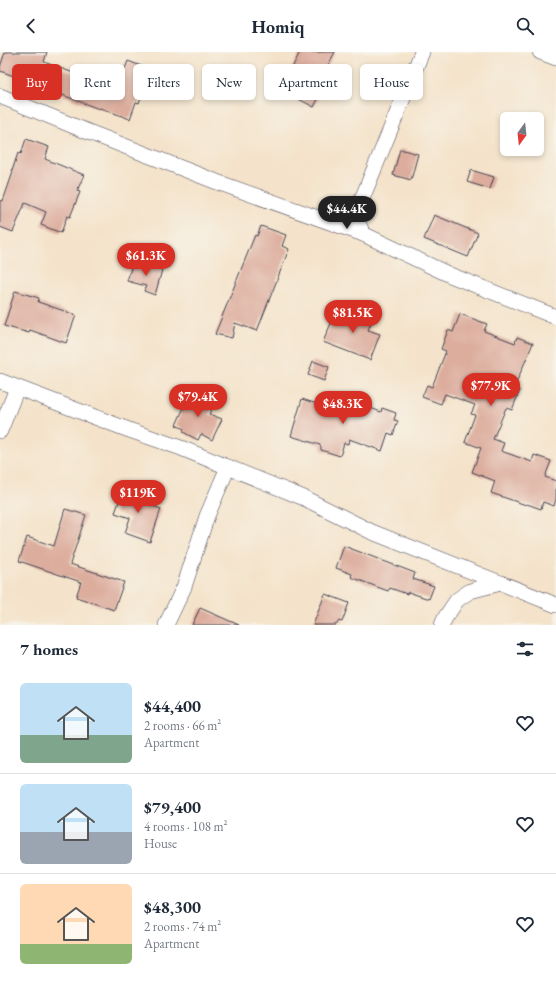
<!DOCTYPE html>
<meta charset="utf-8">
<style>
:root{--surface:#fff;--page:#f2f2f3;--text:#1f2937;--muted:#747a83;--line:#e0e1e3;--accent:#d93025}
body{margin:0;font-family:"EB Garamond",serif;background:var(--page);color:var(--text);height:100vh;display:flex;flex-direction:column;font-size:15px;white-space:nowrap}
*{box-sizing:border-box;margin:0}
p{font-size:13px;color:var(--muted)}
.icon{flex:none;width:22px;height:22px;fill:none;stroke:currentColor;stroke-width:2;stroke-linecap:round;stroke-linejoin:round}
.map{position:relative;height:573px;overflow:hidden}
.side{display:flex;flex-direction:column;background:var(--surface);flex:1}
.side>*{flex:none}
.top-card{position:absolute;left:12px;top:12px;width:532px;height:36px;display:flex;gap:8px}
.needle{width:26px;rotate:195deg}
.tools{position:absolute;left:500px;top:60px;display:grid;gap:8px}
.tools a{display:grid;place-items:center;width:44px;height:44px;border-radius:6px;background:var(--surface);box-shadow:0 2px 6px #0003;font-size:20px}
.price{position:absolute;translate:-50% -34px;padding:0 9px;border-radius:14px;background:var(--accent);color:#fff;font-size:13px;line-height:26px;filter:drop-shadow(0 1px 2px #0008)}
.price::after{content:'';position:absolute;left:50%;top:24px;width:12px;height:9px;margin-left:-6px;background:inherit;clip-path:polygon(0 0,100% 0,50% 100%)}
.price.current{background:#222;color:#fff}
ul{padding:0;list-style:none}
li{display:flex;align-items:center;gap:12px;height:100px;padding:0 20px}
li+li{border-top:1px solid var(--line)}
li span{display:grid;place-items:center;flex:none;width:112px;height:80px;border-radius:6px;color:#555}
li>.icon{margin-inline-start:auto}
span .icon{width:48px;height:48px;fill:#fffc;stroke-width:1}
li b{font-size:17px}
h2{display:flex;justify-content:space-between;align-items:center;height:48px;padding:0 20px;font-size:17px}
.pill{padding:0 14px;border-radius:6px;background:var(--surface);box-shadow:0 2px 6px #0003;font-size:14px;line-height:36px}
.pill.current{background:var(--accent);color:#fff}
header{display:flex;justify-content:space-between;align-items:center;height:52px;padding:0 20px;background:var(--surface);font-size:18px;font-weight:700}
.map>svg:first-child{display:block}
.building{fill:#dcac9c}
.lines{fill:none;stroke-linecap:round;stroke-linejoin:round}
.minor-casing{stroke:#423f50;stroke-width:16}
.minor{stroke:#fff;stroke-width:15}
</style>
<header><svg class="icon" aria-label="back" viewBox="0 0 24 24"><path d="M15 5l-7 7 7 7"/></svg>Homiq<svg class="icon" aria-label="search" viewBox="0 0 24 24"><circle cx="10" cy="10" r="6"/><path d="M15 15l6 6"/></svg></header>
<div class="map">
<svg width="556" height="573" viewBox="0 0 556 573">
<rect width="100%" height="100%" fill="#f7f3e8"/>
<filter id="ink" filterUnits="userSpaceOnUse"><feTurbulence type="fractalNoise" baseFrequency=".025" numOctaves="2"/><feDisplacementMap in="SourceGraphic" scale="8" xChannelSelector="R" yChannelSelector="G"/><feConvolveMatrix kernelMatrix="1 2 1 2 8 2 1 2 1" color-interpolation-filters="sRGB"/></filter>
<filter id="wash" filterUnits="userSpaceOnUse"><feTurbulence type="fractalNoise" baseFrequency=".012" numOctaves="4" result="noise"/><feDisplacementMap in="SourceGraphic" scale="16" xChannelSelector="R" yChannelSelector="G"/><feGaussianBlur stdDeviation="0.9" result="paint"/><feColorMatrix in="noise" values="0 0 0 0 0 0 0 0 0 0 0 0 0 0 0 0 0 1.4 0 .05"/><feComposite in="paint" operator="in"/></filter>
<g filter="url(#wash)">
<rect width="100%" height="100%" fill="#f4e3ca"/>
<g id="blocks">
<g class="building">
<path d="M5,0H47L44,10L114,36L121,17L124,19L128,9L149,17L143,33L145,34L139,51L136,50L130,67L100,56L99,57L44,36V35L0,19V15Z"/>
<path d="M300,0H335L326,17L332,20L314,55L281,38Z"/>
<path d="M26,87L49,95L45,107L84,123L77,139L80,140L70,165L67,164L61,181L41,173L46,160L25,151L13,180L0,175V148L3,149L13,120L12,119L18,101L21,102Z"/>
<path d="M400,97L418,102L411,128L393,123Z"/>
<path d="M471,118L494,125L490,137L467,130Z"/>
<path d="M434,163L478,181L468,205L424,187Z"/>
<path d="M261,174L286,183L282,194L289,197L257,279L235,271L232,286L215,282L255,183L257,184Z"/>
<path d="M141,211L162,218L155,243L144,239L146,234L127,229L132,213L140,216Z"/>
<path d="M15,239L39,246L38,250L76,263L66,291L30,278L29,281L4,274Z"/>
<path d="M347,254L374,264L368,278L380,282L370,308L323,290L332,269L340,272Z"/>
<path d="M460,262L487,272L484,279L515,291L517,285L533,291L514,336L520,338L512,358L506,356L493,387L504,391L501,399L532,410L534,403L551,409L545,425L556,429V447L554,454L543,450L541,457L527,452L526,453L491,441L495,429L472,420L481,396L465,390L475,363L471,362L475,353L445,342L441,352L422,345L427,333L432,335L446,299L441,297L448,278L453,280Z"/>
<path d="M313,309L329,315L324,329L308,323Z"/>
<path d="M192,338L209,346L206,352L213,355L209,362L222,367L212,388L201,382L198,388L183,380L184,377L176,373Z"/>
<path d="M329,345L367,357L368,355L381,360L382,356L396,361L394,368L398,369L393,383L388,381L382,399L349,387L348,392L344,391L340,404L321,398V395L320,394V393L291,384L302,347L326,355Z"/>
<path d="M124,435L145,442L143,450L161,457L150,490L125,481L130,466L115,461Z"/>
<path d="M65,457L86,463L70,512L124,530L114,558L76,545L81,530L19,509L27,485L54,494Z"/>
<path d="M344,494L415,521L413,527L434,534L429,547L408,540L407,542L390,536L388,539L351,525L352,522L336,516Z"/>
<path d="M325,542L349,551L342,570L339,569L336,573H313Z"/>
<path d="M200,556L239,573H192Z"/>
</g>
</g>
</g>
<g filter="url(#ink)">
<use href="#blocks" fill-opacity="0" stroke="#423f50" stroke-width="1"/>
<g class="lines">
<g class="minor-casing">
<g id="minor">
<path d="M540,0L556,6"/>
<path d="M0,44L86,79L217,130L363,182L450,223L556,265"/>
<path d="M363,182L355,164L422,0"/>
<path d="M0,329L129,378L181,396L304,446L372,480L556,553"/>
<path d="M0,379L17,336"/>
<path d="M166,573L184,535L207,464L228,415"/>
<path d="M442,573L445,566L457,548L470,539L501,531"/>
</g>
</g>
<use href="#minor" class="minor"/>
</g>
</g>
</svg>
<div class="tools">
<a><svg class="needle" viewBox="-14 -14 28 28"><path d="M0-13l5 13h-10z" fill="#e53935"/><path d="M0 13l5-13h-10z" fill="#747a83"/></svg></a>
</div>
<b class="price current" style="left:347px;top:178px">$44.4K</b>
<b class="price" style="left:146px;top:225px">$61.3K</b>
<b class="price" style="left:353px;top:282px">$81.5K</b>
<b class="price" style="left:491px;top:355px">$77.9K</b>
<b class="price" style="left:198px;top:366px">$79.4K</b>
<b class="price" style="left:343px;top:373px">$48.3K</b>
<b class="price" style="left:138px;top:462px">$119K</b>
<div class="top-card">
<a class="pill current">Buy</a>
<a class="pill">Rent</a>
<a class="pill">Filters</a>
<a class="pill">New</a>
<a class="pill">Apartment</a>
<a class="pill">House</a>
</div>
</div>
<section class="side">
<h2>7 homes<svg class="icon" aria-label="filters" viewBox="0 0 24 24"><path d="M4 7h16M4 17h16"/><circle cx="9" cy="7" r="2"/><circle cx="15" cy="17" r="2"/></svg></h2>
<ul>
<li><span style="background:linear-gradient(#bfe0f5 65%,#7fa58c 0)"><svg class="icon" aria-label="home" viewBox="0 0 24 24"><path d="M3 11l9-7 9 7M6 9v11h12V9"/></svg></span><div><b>$44,400</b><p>2 rooms · 66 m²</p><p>Apartment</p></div><svg class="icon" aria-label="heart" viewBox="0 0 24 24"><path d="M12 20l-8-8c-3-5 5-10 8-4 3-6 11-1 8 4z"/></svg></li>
<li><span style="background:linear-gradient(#bfe0f5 60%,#9aa5b1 0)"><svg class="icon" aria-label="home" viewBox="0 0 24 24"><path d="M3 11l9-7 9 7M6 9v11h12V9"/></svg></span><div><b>$79,400</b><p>4 rooms · 108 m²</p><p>House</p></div><svg class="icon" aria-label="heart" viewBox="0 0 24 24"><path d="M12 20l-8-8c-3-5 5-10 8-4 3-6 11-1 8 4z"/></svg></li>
<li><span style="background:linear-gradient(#ffd9b3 75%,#8fb573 0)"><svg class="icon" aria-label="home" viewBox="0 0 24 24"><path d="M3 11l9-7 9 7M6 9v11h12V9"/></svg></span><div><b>$48,300</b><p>2 rooms · 74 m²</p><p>Apartment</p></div><svg class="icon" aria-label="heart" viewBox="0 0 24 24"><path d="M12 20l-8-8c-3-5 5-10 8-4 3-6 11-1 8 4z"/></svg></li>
</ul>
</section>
